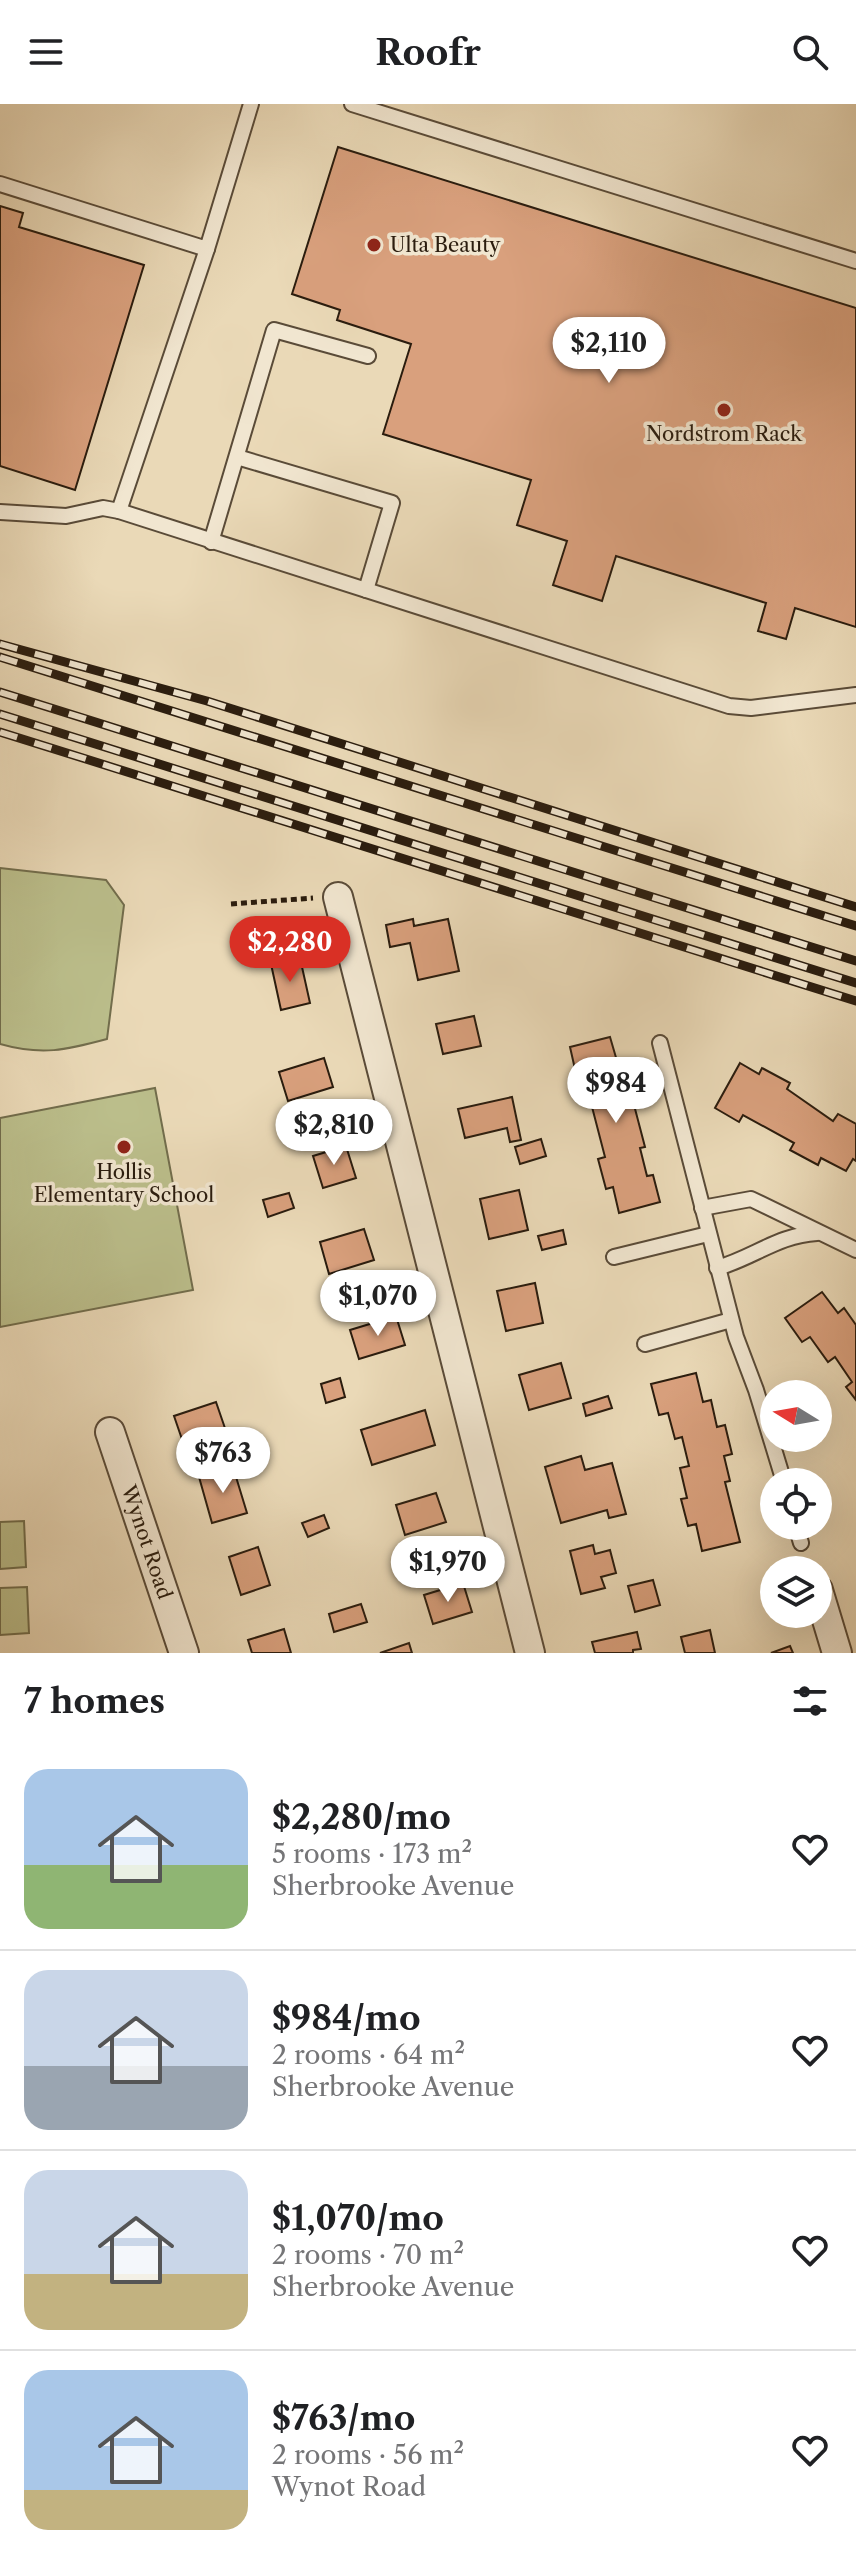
<!DOCTYPE html>
<meta charset="utf-8">
<style>
:root{--surface:#fff;--page:#f2f2f2;--text:#202124;--muted:#757577;--line:#e0e0e0;--accent:#d93025}
body{margin:0;font-family:"Libre Caslon Text",serif;background:var(--page);color:var(--text);height:100vh;display:flex;flex-direction:column;font-size:30px;white-space:nowrap}
*{box-sizing:border-box;margin:0}
p{font-size:26px;color:var(--muted)}
.icon{flex:none;width:44px;height:44px;fill:none;stroke:currentColor;stroke-width:2;stroke-linecap:round;stroke-linejoin:round}
.map{position:relative;height:1549px;overflow:hidden}
.drawer{display:flex;flex-direction:column;background:var(--surface);flex:1}
.drawer>*{flex:none}
.needle{width:52px;rotate:281deg}
.tools{position:absolute;left:760px;top:1276px;display:grid;gap:16px}
.tools a{display:grid;place-items:center;width:72px;height:72px;border-radius:50%;background:var(--surface);box-shadow:0 8px 32px #0002;font-size:40px}
.price{position:absolute;translate:-50% -68px;padding:0 18px;border-radius:28px;background:#fff;color:#222;font-size:26px;line-height:52px;filter:drop-shadow(0 2px 4px #0008)}
.price::after{content:'';position:absolute;left:50%;top:48px;width:24px;height:18px;margin-left:-12px;background:inherit;clip-path:polygon(0 0,100% 0,50% 100%)}
.price.on{background:var(--accent);color:#fff}
ul{padding:0;list-style:none}
li{display:flex;align-items:center;gap:24px;height:200px;padding:0 24px}
li+li{border-top:2px solid var(--line)}
li span{display:grid;place-items:center;flex:none;width:224px;height:160px;border-radius:24px;color:#555}
li>.icon{margin-inline-start:auto}
span .icon{width:96px;height:96px;fill:#fffc;stroke-width:1}
li b{font-size:34px}
h2{display:flex;justify-content:space-between;align-items:center;height:96px;padding:0 24px;font-size:34px}
header{display:flex;justify-content:space-between;align-items:center;height:104px;padding:0 24px;background:var(--surface);font-size:36px;font-weight:700}
.map>svg:first-child{display:block}
.green{fill:#bbbe8b;stroke:#726d4c;stroke-width:2}
.building{fill:#d9a07d;stroke:#2a1c0e;stroke-width:2}
.lines{fill:none;stroke-linecap:round;stroke-linejoin:round}
.lane-casing{stroke:#5a4b38;stroke-width:18}
.street-casing{stroke:#5a4b38;stroke-width:32}
.path{stroke:#2a1c0e;stroke-width:5;stroke-dasharray:6 4;stroke-linecap:butt}
.lane{stroke:#f1e6d0;stroke-width:14}
.street{stroke:#f1e6d0;stroke-width:28}
.rail-casing{stroke:#2a1c0e;stroke-width:9}
.rail{stroke:#f1e6d0;stroke-width:6;stroke-dasharray:18;stroke-linecap:butt}
.poi-dot{fill:#8f2418;stroke:#f1e6d0;stroke-width:3}
.labels{text-anchor:middle;dominant-baseline:central;stroke-width:7;stroke-linejoin:round;paint-order:stroke}
.poi-label{font-size:20px;fill:#2a1c0e;stroke:#f1e6d0}
.street-label{font-size:20px;fill:#2a1c0e;stroke:#f1e6d0}
</style>
<header><svg class="icon" aria-label="menu" viewBox="0 0 24 24"><path d="M4 6h16M4 12h16M4 18h16"/></svg>Roofr<svg class="icon" aria-label="search" viewBox="0 0 24 24"><circle cx="10" cy="10" r="6"/><path d="M15 15l6 6"/></svg></header>
<div class="map">
<svg width="856" height="1549" viewBox="0 0 856 1549">
<rect width="100%" height="100%" fill="#ead9b7"/>
<filter id="stains"><feTurbulence type="fractalNoise" baseFrequency=".0025" numOctaves="4"/><feColorMatrix values="0 0 0 0 .2 0 0 0 0 .09 0 0 0 0 .02 0 0 0 .5 -.17"/></filter>
<radialGradient id="worn" r=".72"><stop offset=".6" stop-color="#630" stop-opacity="0"/><stop offset="1" stop-color="#630" stop-opacity=".3"/></radialGradient>
<g class="green">
<path d="M0,764L106,776L124,801L107,935C66,946 42,952 0,940Z"/>
<path d="M155,984L193,1186L0,1223V1014Z"/>
<path d="M24,1417L26,1463L0,1465V1418Z"/>
<path d="M27,1483L29,1529L0,1531V1484Z"/>
</g>
<g class="building">
<path d="M338,43L856,204V523L795,504L786,535L758,527L766,499L616,452L602,497L553,481L567,437L517,421L531,376L383,330L411,240L337,216L340,206L292,190Z"/>
<path d="M0,102L23,109L19,123L144,161L75,386L0,362Z"/>
<path d="M413,815L414,822L448,815L459,867L418,876L410,839L390,843L386,821Z"/>
<path d="M300,854L310,899L281,906L271,860Z"/>
<path d="M474,912L481,942L443,950L436,920Z"/>
<path d="M610,933L617,957L622,955L645,1043L640,1044L647,1072L653,1071L660,1098L619,1109L613,1083L606,1085L598,1055L605,1053L584,972L577,974L570,943Z"/>
<path d="M324,954L333,983L288,997L279,968Z"/>
<path d="M740,959L759,970L762,964L790,979L787,985L833,1017L838,1010L856,1020V1057L853,1055L846,1067L821,1054L818,1061L790,1046L794,1039L743,1011L739,1018L715,1004Z"/>
<path d="M512,993L521,1036L510,1038L507,1024L465,1034L458,1005Z"/>
<path d="M541,1035L546,1052L520,1060L515,1043Z"/>
<path d="M346,1042L356,1074L323,1084L313,1052Z"/>
<path d="M519,1086L528,1126L489,1135L480,1095Z"/>
<path d="M289,1089L294,1104L268,1113L263,1096Z"/>
<path d="M364,1125L374,1156L329,1170L320,1138Z"/>
<path d="M563,1126L566,1140L542,1146L538,1132Z"/>
<path d="M535,1179L543,1219L506,1227L497,1187Z"/>
<path d="M822,1188L838,1209L844,1204L856,1221V1296L846,1283L852,1278L835,1253L828,1258L810,1233L802,1238L785,1214Z"/>
<path d="M396,1212L405,1241L359,1255L350,1226Z"/>
<path d="M561,1259L571,1294L529,1306L519,1271Z"/>
<path d="M696,1269L703,1298L711,1296L717,1323L725,1321L732,1350L724,1352L730,1377L725,1378L740,1438L702,1447L696,1420L688,1422L681,1395L687,1394L680,1364L689,1362L682,1333L675,1335L668,1309L659,1311L651,1280Z"/>
<path d="M340,1274L345,1293L326,1299L321,1280Z"/>
<path d="M608,1292L612,1304L586,1312L583,1300Z"/>
<path d="M216,1298L227,1330L185,1344L174,1312Z"/>
<path d="M425,1306L435,1341L372,1361L361,1326Z"/>
<path d="M581,1352L585,1366L612,1359L626,1410L609,1414L607,1406L561,1419L545,1363Z"/>
<path d="M233,1363L247,1409L212,1419L199,1373Z"/>
<path d="M436,1389L446,1418L405,1431L396,1401Z"/>
<path d="M324,1411L329,1424L308,1433L302,1419Z"/>
<path d="M593,1441L595,1450L610,1446L616,1469L601,1473L605,1484L581,1490L570,1447Z"/>
<path d="M258,1443L270,1481L241,1491L229,1453Z"/>
<path d="M653,1476L660,1501L635,1508L628,1482Z"/>
<path d="M463,1479L472,1508L433,1520L424,1491Z"/>
<path d="M361,1500L367,1518L334,1528L329,1510Z"/>
<path d="M284,1525L291,1549H252L248,1536Z"/>
<path d="M710,1526L715,1549H685L681,1533Z"/>
<path d="M637,1528L641,1545L633,1546V1549H595L592,1538Z"/>
<path d="M409,1539L412,1549H380Z"/>
<path d="M790,1542L793,1549H771Z"/>
</g>
<g class="lines">
<g class="lane-casing">
<g id="lane">
<path d="M352,0L856,157"/>
<path d="M0,80L207,145L251,0"/>
<path d="M237,353L392,399L366,486"/>
<path d="M119,407L729,602L751,604L856,591"/>
<path d="M0,408L66,412L103,404L119,407L207,145"/>
<path d="M211,438L274,226L368,252"/>
<path d="M660,939L736,1233L756,1286L784,1378"/>
<path d="M702,1104L751,1095L856,1146"/>
<path d="M614,1153L708,1130"/>
<path d="M717,1164C753,1154 778,1131 817,1129"/>
<path d="M645,1240L731,1216"/>
<path d="M796,1422L801,1439"/>
</g>
</g>
<g class="street-casing">
<g id="street">
<path d="M338,793L530,1549"/>
<path id="s1" d="M110,1328L184,1549"/>
<path d="M818,1486L837,1549"/>
</g>
</g>
<path class="path" d="M231,800L313,794"/>
<use href="#lane" class="lane"/>
<use href="#street" class="street"/>
<g class="rail-casing">
<g id="rail">
<path d="M0,540L207,597L856,803"/>
<path d="M0,553L856,822"/>
<path d="M0,588L856,857"/>
<path d="M0,610L856,879"/>
<path d="M0,628L856,897"/>
</g>
</g>
<use href="#rail" class="rail"/>
</g>
<g class="poi-dot">
<circle cx="374" cy="141" r="8"/>
<circle cx="724" cy="306" r="8"/>
<circle cx="124" cy="1043" r="8"/>
</g>
<g class="labels">
<g class="poi-label">
<text x="390" y="141" text-anchor="start">Ulta Beauty</text>
<text x="724" y="330">Nordstrom Rack</text>
<text x="124" y="1068">Hollis<tspan x="124" dy="23">Elementary School</tspan></text>
</g>
<g class="street-label">
<text stroke="none"><textPath href="#s1" startOffset="116">Wynot Road</textPath></text>
</g>
</g>
<rect width="100%" height="100%" filter="url(#stains)"/>
<rect width="100%" height="100%" fill="url(#worn)"/>
</svg>
<div class="tools">
<a><svg class="needle" viewBox="-14 -14 28 28"><path d="M0-13l5 13h-10z" fill="#e53935"/><path d="M0 13l5-13h-10z" fill="#757577"/></svg></a>
<a><svg class="icon" aria-label="locate" viewBox="0 0 24 24"><circle cx="12" cy="12" r="6"/><path d="M12 2v4M12 18v4M2 12h4M18 12h4"/></svg></a>
<a><svg class="icon" aria-label="layers" viewBox="0 0 24 24"><path d="M12 4l9 5-9 5-9-5zM3 14l9 5 9-5"/></svg></a>
</div>
<b class="price" style="left:609px;top:281px">$2,110</b>
<b class="price on" style="left:290px;top:880px">$2,280</b>
<b class="price" style="left:616px;top:1021px">$984</b>
<b class="price" style="left:334px;top:1063px">$2,810</b>
<b class="price" style="left:378px;top:1234px">$1,070</b>
<b class="price" style="left:223px;top:1391px">$763</b>
<b class="price" style="left:448px;top:1500px">$1,970</b>
</div>
<section class="drawer">
<h2>7 homes<svg class="icon" aria-label="filters" viewBox="0 0 24 24"><path d="M4 7h16M4 17h16"/><circle cx="9" cy="7" r="2"/><circle cx="15" cy="17" r="2"/></svg></h2>
<ul>
<li><span style="background:linear-gradient(#a9c7e8 60%,#8fb573 0)"><svg class="icon" aria-label="home" viewBox="0 0 24 24"><path d="M3 11l9-7 9 7M6 9v11h12V9"/></svg></span><div><b>$2,280/mo</b><p>5 rooms · 173 m²</p><p>Sherbrooke Avenue</p></div><svg class="icon" aria-label="heart" viewBox="0 0 24 24"><path d="M12 20l-8-8c-3-5 5-10 8-4 3-6 11-1 8 4z"/></svg></li>
<li><span style="background:linear-gradient(#c9d6e8 60%,#9aa5b1 0)"><svg class="icon" aria-label="home" viewBox="0 0 24 24"><path d="M3 11l9-7 9 7M6 9v11h12V9"/></svg></span><div><b>$984/mo</b><p>2 rooms · 64 m²</p><p>Sherbrooke Avenue</p></div><svg class="icon" aria-label="heart" viewBox="0 0 24 24"><path d="M12 20l-8-8c-3-5 5-10 8-4 3-6 11-1 8 4z"/></svg></li>
<li><span style="background:linear-gradient(#c9d6e8 65%,#c2b280 0)"><svg class="icon" aria-label="home" viewBox="0 0 24 24"><path d="M3 11l9-7 9 7M6 9v11h12V9"/></svg></span><div><b>$1,070/mo</b><p>2 rooms · 70 m²</p><p>Sherbrooke Avenue</p></div><svg class="icon" aria-label="heart" viewBox="0 0 24 24"><path d="M12 20l-8-8c-3-5 5-10 8-4 3-6 11-1 8 4z"/></svg></li>
<li><span style="background:linear-gradient(#a9c7e8 75%,#c2b280 0)"><svg class="icon" aria-label="home" viewBox="0 0 24 24"><path d="M3 11l9-7 9 7M6 9v11h12V9"/></svg></span><div><b>$763/mo</b><p>2 rooms · 56 m²</p><p>Wynot Road</p></div><svg class="icon" aria-label="heart" viewBox="0 0 24 24"><path d="M12 20l-8-8c-3-5 5-10 8-4 3-6 11-1 8 4z"/></svg></li>
</ul>
</section>
